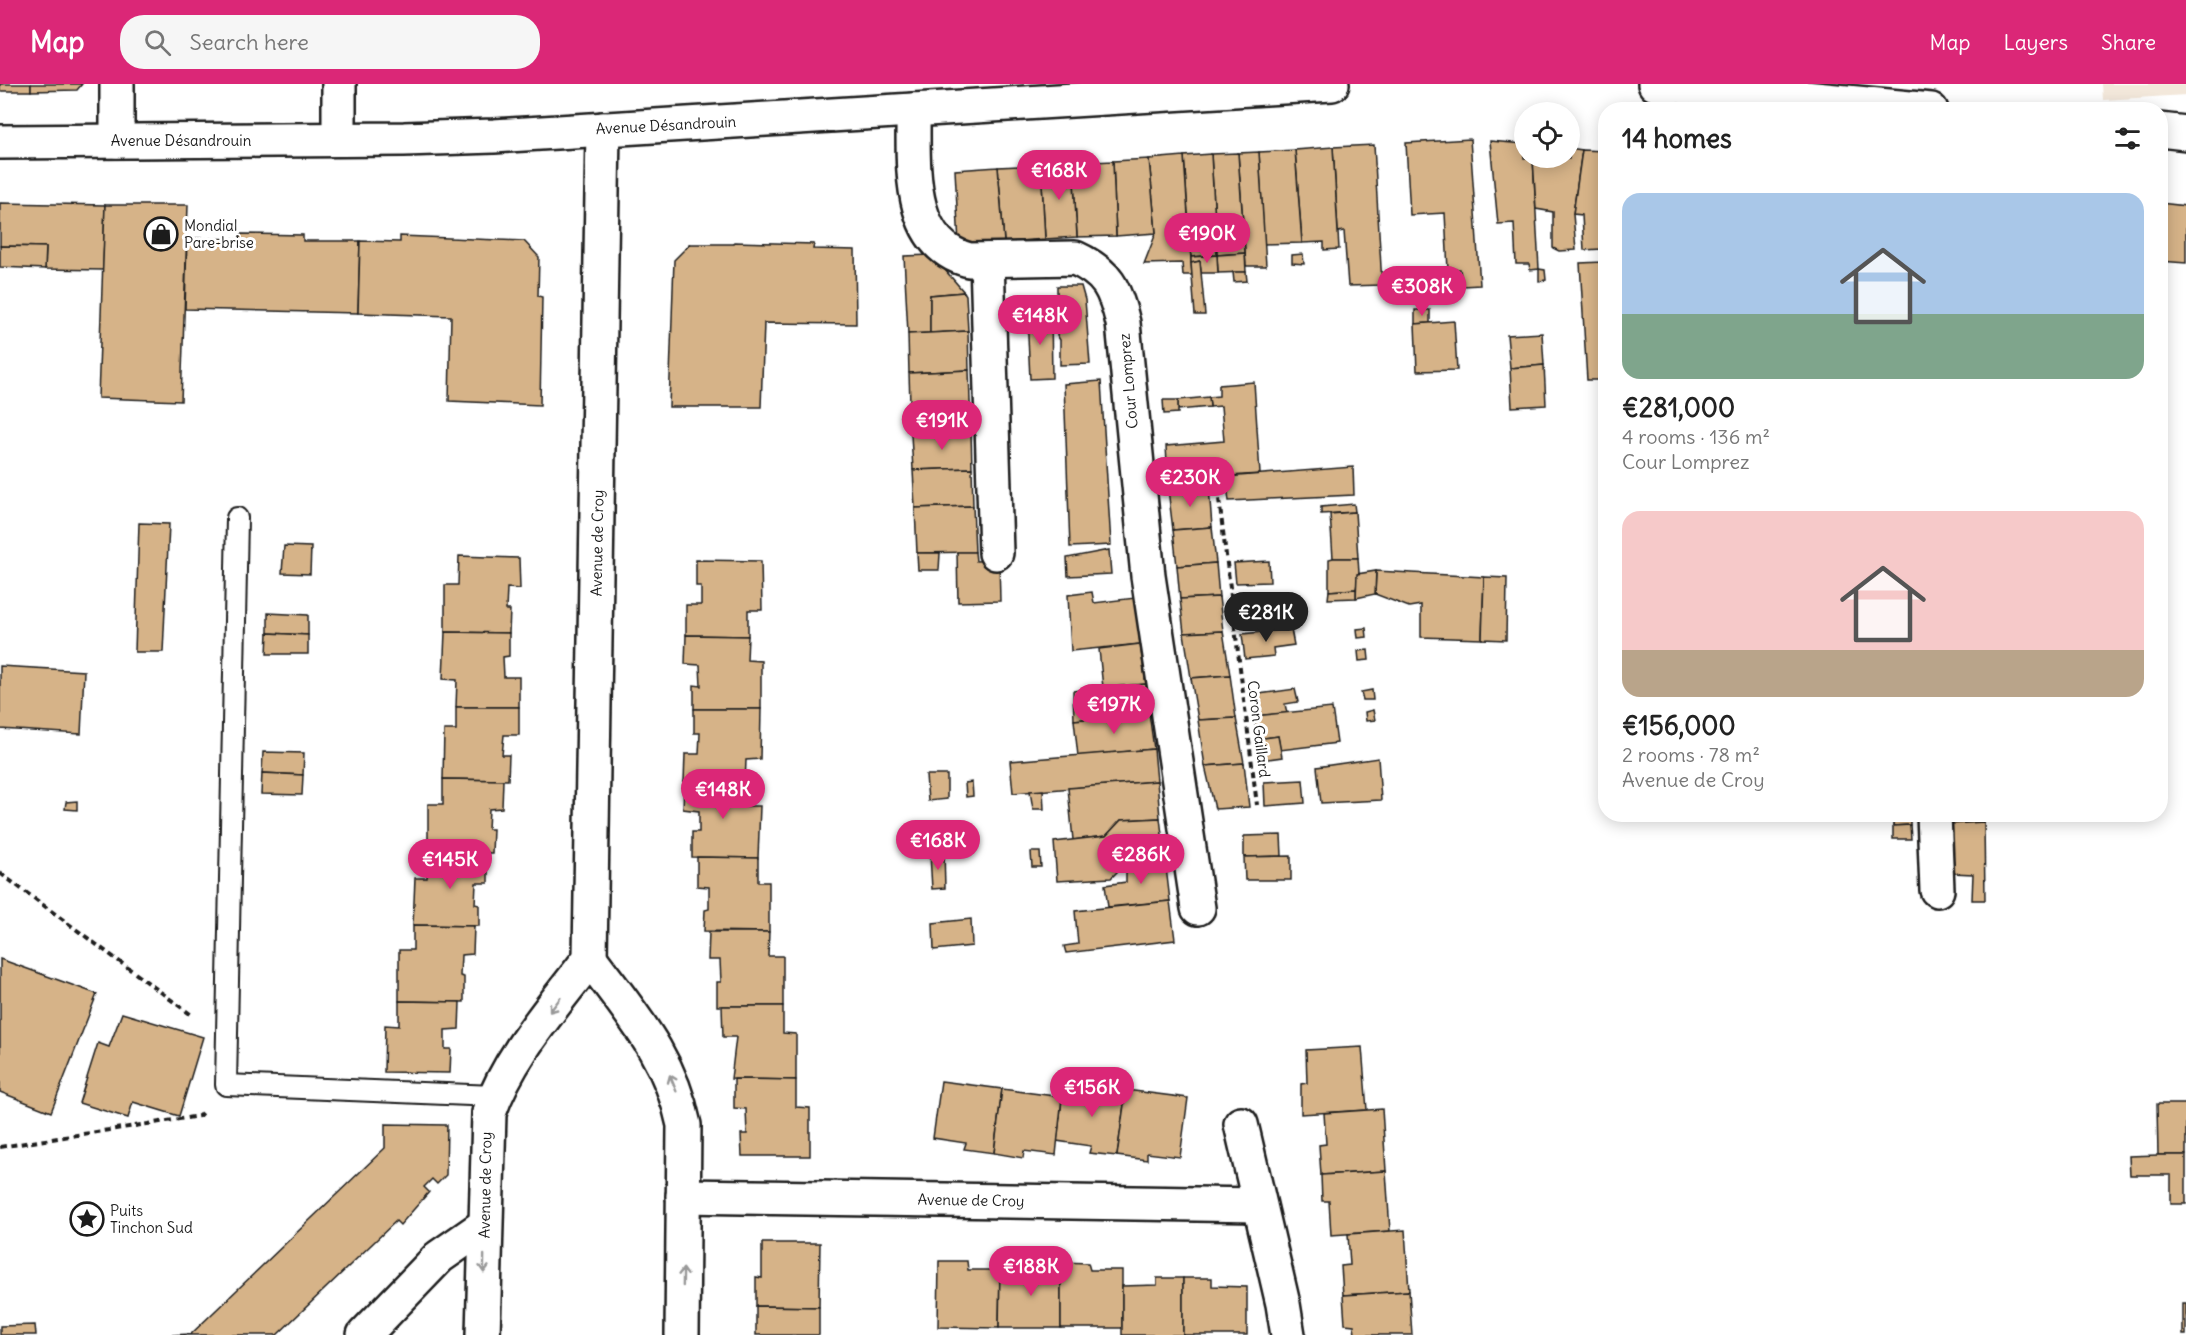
<!DOCTYPE html>
<meta charset="utf-8">
<style>
:root{--surface:#fff;--page:#f6f6f6;--text:#222;--muted:#767676;--accent:#db2777}
body{margin:0;font-family:Delius,sans-serif;background:var(--page);color:var(--text);height:100vh;display:flex;flex-direction:column;font-size:22px;white-space:nowrap}
*{box-sizing:border-box;margin:0}
p{font-size:20px;color:var(--muted)}
.icon{flex:none;width:33px;height:33px;fill:none;stroke:currentColor;stroke-width:2;stroke-linecap:round;stroke-linejoin:round}
.map{position:relative;flex:1;overflow:hidden}
.drawer{position:absolute;left:1598px;top:18px;width:570px;height:720px;display:flex;flex-direction:column;background:var(--surface);border-radius:24px;box-shadow:0 3px 15px #0003}
.drawer>*{flex:none}
.fabs{position:absolute;left:1514px;top:18px;display:grid;gap:12px}
.fabs a{display:grid;place-items:center;width:66px;height:66px;border-radius:50%;background:var(--surface);box-shadow:0 3px 15px #0003;font-size:30px}
.price{position:absolute;translate:-50% -51px;padding:0 14px;border-radius:21px;background:var(--accent);color:#fff;font-size:20px;line-height:39px;filter:drop-shadow(0 2px 3px #0008)}
.price::after{content:'';position:absolute;left:50%;top:36px;width:18px;height:14px;margin-left:-9px;background:inherit;clip-path:polygon(0 0,100% 0,50% 100%)}
.price.selected{background:#222;color:#fff}
ul{padding:0;list-style:none}
li{display:grid;align-content:center;gap:12px;height:318px;padding:0 24px}
li span{display:grid;place-items:center;height:186px;border-radius:18px;color:#555}
li>.icon{margin-inline-start:auto}
span .icon{width:108px;height:108px;fill:#fffc;stroke-width:1}
li b{font-size:26px}
h2{display:flex;justify-content:space-between;align-items:center;height:72px;padding:0 24px;font-size:26px}
header{display:flex;align-items:center;gap:36px;box-sizing:border-box;height:84px;padding:0 30px;background:var(--accent);color:#fff}
header strong{font-size:28px}
nav{display:flex;gap:33px;margin-inline-start:auto;font-size:21px}
.search{width:420px;height:54px;background:var(--page);display:flex;align-items:center;gap:15px;box-sizing:border-box;padding:0 21px;border-radius:24px;color:var(--muted);font-size:22px}
.map>svg:first-child{display:block}
.built{fill:#f3e8db}
.building{fill:#d6b388;stroke:#1c1c1c;stroke-width:1.5}
.lines{fill:none;stroke-linecap:round;stroke-linejoin:round}
.service-casing{stroke:#1c1c1c;stroke-width:24}
.minor-casing{stroke:#1c1c1c;stroke-width:38}
.secondary-casing{stroke:#1c1c1c;stroke-width:38}
.path{stroke:#1c1c1c;stroke-width:4;stroke-dasharray:6 4.5;stroke-linecap:butt}
.service{stroke:#fff;stroke-width:20}
.minor{stroke:#fff;stroke-width:33}
.secondary{stroke:#fff;stroke-width:33}
.oneway{stroke:#999}
.labels{text-anchor:middle;dominant-baseline:central;stroke-width:6;stroke-linejoin:round;paint-order:stroke}
.street-label{font-size:15px;fill:#1c1c1c;stroke:#fff}
.poi-label{font-size:15px;fill:#1c1c1c;stroke:#fff;text-anchor:start}
</style>
<header>
<strong>Map</strong>
<div class="search"><svg class="icon" aria-label="search" viewBox="0 0 24 24"><circle cx="10" cy="10" r="6"/><path d="M15 15l6 6"/></svg>Search here</div>
<nav><a>Map</a><a>Layers</a><a>Share</a></nav>
</header>
<div class="map">
<svg width="2186" height="1251" viewBox="0 0 2186 1251">
<rect width="100%" height="100%" fill="#fff"/>
<filter id="ink" filterUnits="userSpaceOnUse"><feTurbulence type="fractalNoise" baseFrequency=".0167" numOctaves="2"/><feDisplacementMap in="SourceGraphic" scale="12" xChannelSelector="R" yChannelSelector="G"/><feConvolveMatrix kernelMatrix="1 2 1 2 8 2 1 2 1" color-interpolation-filters="sRGB"/></filter>
<g filter="url(#ink)">
<path class="built" d="M2102,0H2186V11L2103,16Z"/>
<g class="building">
<rect x="0" y="0" width="31" height="7"/>
<path d="M31,0H82L77,6L31,7Z"/>
<path d="M1470,55L1480,201L1462,202L1460,185L1448,186L1445,129L1410,131L1406,59Z"/>
<path d="M1490,57L1524,60V74H1533L1539,185L1530,186L1529,180H1516L1514,139L1498,140Z"/>
<path d="M1374,61L1382,201L1348,202L1344,147L1338,148L1333,63Z"/>
<path d="M1333,63L1339,165L1324,166V158L1302,159L1295,66Z"/>
<path d="M1569,64L1582,66L1573,130L1576,166L1559,167L1553,164V128L1536,125L1533,74H1569Z"/>
<path d="M1295,66L1302,159L1264,160L1259,68Z"/>
<path d="M1582,66L1605,67L1601,132L1602,165L1584,166L1582,131L1573,130Z"/>
<path d="M1259,68L1266,182H1246L1238,69Z"/>
<path d="M1238,69L1245,169L1217,171L1211,70Z"/>
<path d="M1211,70L1217,171L1191,173L1184,72Z"/>
<path d="M1184,72L1192,191H1183L1182,179L1144,180L1156,149L1149,75Z"/>
<path d="M1149,75L1156,149L1116,152L1113,77Z"/>
<path d="M1113,77L1116,152L1077,153L1073,79Z"/>
<path d="M1073,79L1077,153L1045,155L1041,81Z"/>
<path d="M1041,81L1045,155L1004,158L998,83Z"/>
<path d="M998,83L1004,158L959,160L955,86Z"/>
<path d="M1605,90V133L1601,132Z"/>
<path d="M0,119L105,121L103,186L45,185L46,163L0,162Z"/>
<path d="M2160,119L2186,122V179L2160,177Z"/>
<path d="M105,121H188L181,317L98,314Z"/>
<path d="M240,150L303,151V157H360L358,229L185,225L187,154L240,155Z"/>
<path d="M400,152L524,157L539,173L538,212L542,213L540,321L449,317L451,232L358,229L360,157L400,158Z"/>
<path d="M734,158L814,160L813,165L855,166L856,240L764,239L761,323H669L674,176L690,160H734Z"/>
<path d="M0,162L46,163L45,185L0,183Z"/>
<path d="M1245,169L1246,188L1218,189L1217,171Z"/>
<path d="M1303,170L1304,180L1292,179V171Z"/>
<path d="M932,171L964,208L930,211V249L908,250L904,172Z"/>
<path d="M1217,171L1218,189H1201L1200,177L1191,179V173Z"/>
<path d="M1200,177L1205,231H1195L1191,179Z"/>
<path d="M1603,178L1605,296H1587L1580,179Z"/>
<path d="M1539,185L1545,186L1546,196L1539,197Z"/>
<path d="M1233,188H1246L1247,197L1234,198Z"/>
<path d="M1057,202H1081L1085,216L1090,280L1060,281V256L1057,251Z"/>
<path d="M964,208L966,211L968,247L930,249V211Z"/>
<path d="M1415,226H1430V239L1415,240Z"/>
<path d="M1051,230L1052,294L1030,295L1027,231Z"/>
<path d="M1454,237L1457,286L1417,287L1415,240Z"/>
<path d="M968,247L969,286L909,289L908,250Z"/>
<path d="M1542,249L1544,281L1510,284L1507,251Z"/>
<path d="M1544,281L1546,321L1512,323L1510,284Z"/>
<path d="M969,286L971,348L911,350L909,289Z"/>
<path d="M1101,297L1111,461L1070,463L1064,300Z"/>
<path d="M1254,298L1260,390L1168,396L1166,362L1224,357L1221,322L1210,323L1209,313L1219,312V301Z"/>
<path d="M1209,313L1210,323L1178,326V316Z"/>
<path d="M1163,316H1178V329L1164,330Z"/>
<path d="M971,348L972,384L913,386L911,350Z"/>
<path d="M1353,383L1354,411L1229,417L1226,393Z"/>
<path d="M972,384L973,422L915,424L913,386Z"/>
<path d="M1209,403L1212,443L1173,446L1168,405Z"/>
<path d="M1354,420L1355,428L1321,430V423Z"/>
<path d="M973,422L975,468L917,469L915,424Z"/>
<path d="M1355,428L1358,474H1333L1330,430Z"/>
<path d="M139,439L169,440L163,568H135Z"/>
<path d="M1212,443L1216,479L1177,482L1173,446Z"/>
<path d="M284,462L311,463L310,490L282,489Z"/>
<path d="M1109,466L1111,490L1068,492L1067,474Z"/>
<path d="M957,468H975L976,477L999,476L1000,517L958,518Z"/>
<path d="M917,469H940L939,486H918Z"/>
<path d="M459,472L519,474L520,505L507,504L506,526H510L509,549L445,548V501H458Z"/>
<path d="M1333,474H1358L1359,489L1356,505L1329,507V475Z"/>
<path d="M696,476L761,477L762,526H748V552L686,551V521H701V502H696Z"/>
<path d="M1269,477L1270,498L1236,499L1234,479Z"/>
<path d="M1216,479L1219,513L1180,515L1177,482Z"/>
<path d="M1376,487L1484,493L1482,555L1421,553V521L1409,523L1375,510Z"/>
<path d="M1376,487L1375,510L1356,514L1357,490Z"/>
<path d="M1484,493L1507,494L1506,556L1482,555Z"/>
<path d="M1356,505V514L1328,515L1329,507Z"/>
<path d="M1092,508L1094,519L1135,514L1140,560L1071,567L1068,511Z"/>
<path d="M1219,513L1223,547L1184,549L1180,515Z"/>
<path d="M268,529L308,531V551L268,549Z"/>
<path d="M1366,544L1367,553L1358,554L1357,545Z"/>
<path d="M1291,545L1294,561L1273,564L1274,572L1245,575L1242,550Z"/>
<path d="M1223,547L1230,591L1191,594L1184,549Z"/>
<path d="M445,548L509,549V572L503,573L504,593H519V623H456L457,596L443,595Z"/>
<path d="M268,549L308,551V570H267Z"/>
<path d="M686,551L748,552L747,576L761,577V625H694V601L701,602L700,581L685,580Z"/>
<path d="M1140,560L1146,600L1103,604L1099,565Z"/>
<path d="M1368,566L1369,576L1359,577L1358,567Z"/>
<path d="M0,582L84,587L81,650L0,645Z"/>
<path d="M1230,591L1236,634L1198,636L1191,594Z"/>
<path d="M1146,600L1149,629L1074,636L1073,607Z"/>
<path d="M1295,605L1298,618L1285,620L1287,629L1254,632L1252,611Z"/>
<path d="M1372,606L1373,616H1363L1361,608Z"/>
<path d="M456,623H519V651H504L502,671H509L508,696L443,695L444,646H456Z"/>
<path d="M1332,624L1337,659L1280,666L1278,652L1257,655L1254,632Z"/>
<path d="M694,625H761L760,675L746,676L745,699L684,698L685,670H699L700,649H694Z"/>
<path d="M1373,626L1375,636L1366,637L1365,628Z"/>
<path d="M1149,629L1154,665L1078,672L1074,636Z"/>
<path d="M1236,634L1244,679L1205,682L1198,636Z"/>
<path d="M1278,652L1282,673L1261,676L1257,655Z"/>
<path d="M1154,665L1157,697L1013,709L1010,677Z"/>
<path d="M263,668L304,669L303,691L262,689Z"/>
<path d="M1378,674L1381,716L1321,719L1317,683Z"/>
<path d="M1244,679L1249,723L1215,725L1205,682Z"/>
<path d="M262,689L303,691L302,711L261,710Z"/>
<path d="M926,691H947V715L928,717Z"/>
<path d="M443,695L503,696L502,724L489,725L488,745H493L492,769H428V720H443Z"/>
<path d="M1303,696L1305,719L1265,722L1264,698Z"/>
<path d="M1157,697L1160,734L1121,736L1106,752L1073,756L1068,704Z"/>
<path d="M684,698L745,699V722H760L758,774L692,773V748H699V727L683,725Z"/>
<path d="M972,698L973,712L966,713L965,699Z"/>
<path d="M1043,706L1044,725H1033L1030,707Z"/>
<path d="M77,717V726L65,725L66,718Z"/>
<path d="M1893,730H1910V741L1893,742Z"/>
<path d="M1950,730H1984V738L1950,740Z"/>
<path d="M1160,734L1165,775L1126,779L1111,794L1057,797L1054,758L1106,752L1121,736Z"/>
<path d="M1984,738L1985,816H1972L1973,790L1952,789L1950,740Z"/>
<path d="M1910,741L1911,755H1893V742Z"/>
<path d="M1281,751L1282,772L1244,773V752Z"/>
<path d="M944,768L945,804L932,805L930,770Z"/>
<path d="M1031,768H1040L1041,783H1032Z"/>
<path d="M428,769H488V799H476L475,820L479,821V842L413,841L415,794H427Z"/>
<path d="M1291,772V796H1245L1244,773Z"/>
<path d="M697,773L758,774V798H769V848L704,847L705,826L709,825V803L697,802Z"/>
<path d="M1165,775L1170,817L1108,823L1105,801L1126,798V779Z"/>
<path d="M1170,817L1175,856L1066,869L1064,862L1078,860L1075,827Z"/>
<path d="M971,835L972,862L934,866L933,839Z"/>
<path d="M413,841L474,842L473,870L461,871L460,892L464,893V918L399,917V866H413Z"/>
<path d="M709,848H769L768,872H783V922H717V898H721L720,876H708Z"/>
<path d="M0,875L97,910L51,1028L0,1008Z"/>
<path d="M399,917L460,918L459,945L445,946V965H451L450,989L384,988L385,941L399,942Z"/>
<path d="M722,922H783V949L796,950V996L731,995L736,953H723Z"/>
<path d="M122,929L203,953L179,1032L133,1018L128,1034L79,1019L98,959L109,963Z"/>
<path d="M1362,963L1367,1026L1301,1030V1000L1307,999L1306,966Z"/>
<path d="M734,995L796,996V1023L810,1024V1072H742L741,1050H747L746,1025L734,1024Z"/>
<path d="M941,997L1002,1005L994,1069L964,1065L966,1059L933,1054Z"/>
<path d="M1064,999L1126,1006L1117,1072L1089,1069L1091,1062L1057,1057Z"/>
<path d="M1002,1005L1062,1013L1056,1071L1024,1067L1023,1074L994,1069Z"/>
<path d="M1126,1006L1188,1014L1180,1073L1147,1069V1076L1117,1072Z"/>
<path d="M2157,1020H2186V1071H2158Z"/>
<path d="M1382,1025L1386,1087L1321,1091L1319,1061L1326,1060L1324,1029Z"/>
<path d="M385,1040L447,1041L446,1091L437,1100L432,1095L424,1103L429,1108L400,1141L396,1137L277,1251H169L191,1250L385,1064Z"/>
<path d="M2158,1071H2186V1120H2171V1091H2130L2129,1072Z"/>
<path d="M1386,1087L1390,1147L1331,1151L1329,1117H1322L1321,1091Z"/>
<path d="M1405,1146L1409,1207L1343,1211L1341,1182L1350,1181L1348,1150Z"/>
<path d="M762,1159H820L819,1223L756,1222V1193L762,1194Z"/>
<path d="M939,1177H967L968,1186H1000L999,1244L938,1243Z"/>
<path d="M1034,1178H1061V1244H999L1000,1186H1034Z"/>
<path d="M1061,1178L1088,1179L1090,1186H1122V1244H1061Z"/>
<path d="M1157,1194H1183V1251H1122V1202L1157,1201Z"/>
<path d="M1183,1194H1212V1202L1247,1203V1251H1183Z"/>
<path d="M1409,1207L1412,1251H1355L1354,1241L1345,1240L1343,1211Z"/>
<rect x="2183" y="1219" width="3" height="32"/>
<path d="M756,1222L819,1223V1251H756Z"/>
<path d="M35,1241L36,1251H0V1242Z"/>
</g>
<g class="lines">
<g class="service-casing">
<path id="service" d="M237,434L226,1001L494,1012"/>
</g>
<g class="minor-casing">
<g id="minor">
<path d="M117,0V57"/>
<path d="M913,26C914,76 905,160 969,176L1075,174C1108,189 1115,205 1123,239L1148,492L1198,824"/>
<path d="M339,55V0"/>
<path d="M987,176L996,469"/>
<path d="M1934,730L1937,806"/>
<path d="M590,874C631,930 670,972 684,1041L682,1251"/>
<path d="M1241,1040L1283,1220L1288,1251"/>
<path d="M683,1112L1259,1121"/>
<path d="M364,1251L439,1173L485,1141"/>
<path d="M483,1251L489,1029C509,971 554,922 590,874L603,45"/>
</g>
</g>
<g class="secondary-casing">
<g id="secondary">
<path d="M1655,0L1931,26"/>
<path d="M2160,46L2186,49"/>
<path d="M0,58L404,55L494,52L1332,0"/>
</g>
</g>
<g class="path">
<path d="M1181,402L1217,399L1257,721"/>
<path d="M0,789L193,932"/>
<path d="M0,1063L199,1032L204,1026"/>
</g>
<use href="#service" class="service"/>
<use href="#minor" class="minor"/>
<use href="#secondary" class="secondary"/>
</g>
<defs><path id="oneway-shaft" d="M-6 0H5M1.5-3L5.5 0L1.5 3" fill="none" stroke-width="1.6" stroke-linecap="round" stroke-linejoin="round" transform="scale(1.5)"/></defs>
<g class="oneway">
<use href="#oneway-shaft" transform="translate(555 921) rotate(127)"/>
<use href="#oneway-shaft" transform="translate(673 999) rotate(-112)"/>
<use href="#oneway-shaft" transform="translate(484 1180) rotate(91)"/>
<use href="#oneway-shaft" transform="translate(683 1193) rotate(-89)"/>
</g>
</g>
<defs>
<g id="shop-ring" transform="scale(1.725)"><circle r="9.5" fill="#fff" stroke="#1c1c1c" stroke-width="1.5"/><path d="M-5-2.5h2.3a2.7 3.5 0 0 1 5.4 0H5L5.5 6h-11ZM-1.5-2.5h3a1.5 2.3 0 0 0-3 0Z" fill="#1c1c1c"/></g>
<g id="sight-ring" transform="scale(1.725)"><circle r="9.5" fill="#fff" stroke="#1c1c1c" stroke-width="1.5"/><path d="M0-6L1.8-2.2L6-1.7L2.9 1.2L3.7 5.4L0 3.3L-3.7 5.4L-2.9 1.2L-6-1.7L-1.8-2.2Z" fill="#1c1c1c"/></g>
</defs>
<g fill-rule="evenodd">
<use href="#shop-ring" x="161" y="150"/>
<use href="#sight-ring" x="87" y="1135"/>
</g>
<g class="labels">
<g class="street-label">
<text transform="translate(666 41) rotate(-3)">Avenue Désandrouin</text>
<text x="181" y="56">Avenue Désandrouin</text>
<text transform="translate(1128 297) rotate(-95)">Cour Lomprez</text>
<text transform="translate(597 459) rotate(-89)">Avenue de Croy</text>
<text transform="translate(1259 645) rotate(83)">Coron Gaillard</text>
<text transform="translate(485 1101) rotate(-89)">Avenue de Croy</text>
<text transform="translate(971 1116) rotate(1)">Avenue de Croy</text>
</g>
<g class="poi-label">
<text x="184" y="141">Mondial<tspan x="184" dy="17">Pare-brise</tspan></text>
<text x="110" y="1126">Puits<tspan x="110" dy="17">Tinchon Sud</tspan></text>
</g>
</g>
</svg>
<div class="fabs">
<a><svg class="icon" aria-label="locate" viewBox="0 0 24 24"><circle cx="12" cy="12" r="6"/><path d="M12 2v4M12 18v4M2 12h4M18 12h4"/></svg></a>
</div>
<b class="price" style="left:1059px;top:117px">€168K</b>
<b class="price" style="left:1207px;top:180px">€190K</b>
<b class="price" style="left:1422px;top:233px">€308K</b>
<b class="price" style="left:1040px;top:262px">€148K</b>
<b class="price" style="left:942px;top:367px">€191K</b>
<b class="price" style="left:1190px;top:424px">€230K</b>
<b class="price selected" style="left:1266px;top:559px">€281K</b>
<b class="price" style="left:1114px;top:651px">€197K</b>
<b class="price" style="left:723px;top:736px">€148K</b>
<b class="price" style="left:938px;top:787px">€168K</b>
<b class="price" style="left:1141px;top:801px">€286K</b>
<b class="price" style="left:450px;top:806px">€145K</b>
<b class="price" style="left:1092px;top:1034px">€156K</b>
<b class="price" style="left:1031px;top:1213px">€188K</b>
<section class="drawer">
<h2>14 homes<svg class="icon" aria-label="filters" viewBox="0 0 24 24"><path d="M4 7h16M4 17h16"/><circle cx="9" cy="7" r="2"/><circle cx="15" cy="17" r="2"/></svg></h2>
<ul>
<li><span style="background:linear-gradient(#a9c7e8 65%,#7fa58c 0)"><svg class="icon" aria-label="home" viewBox="0 0 24 24"><path d="M3 11l9-7 9 7M6 9v11h12V9"/></svg></span><div><b>€281,000</b><p>4 rooms · 136 m²</p><p>Cour Lomprez</p></div></li>
<li><span style="background:linear-gradient(#f6c9c9 75%,#b9a48a 0)"><svg class="icon" aria-label="home" viewBox="0 0 24 24"><path d="M3 11l9-7 9 7M6 9v11h12V9"/></svg></span><div><b>€156,000</b><p>2 rooms · 78 m²</p><p>Avenue de Croy</p></div></li>
</ul>
</section>
</div>
